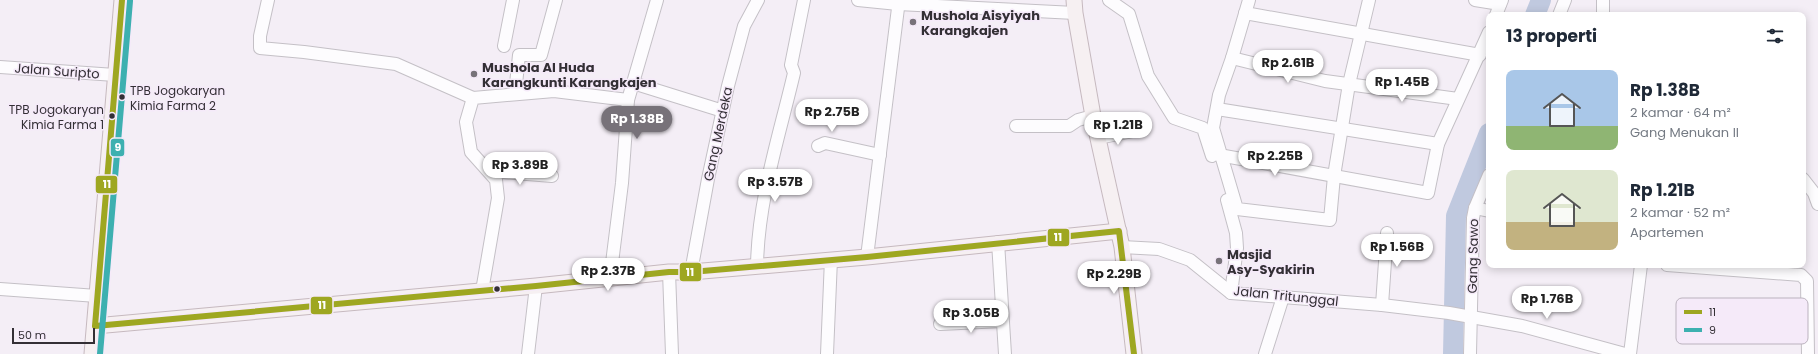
<!DOCTYPE html>
<html lang="id">
<meta charset="utf-8">
<style>
:root{--surface:#fff;--page:#f2f2f3;--text:#1f2937;--muted:#747a83;--accent:#777279}
body{margin:0;font-family:Poppins,sans-serif;background:var(--page);color:var(--text);height:100vh;display:flex;flex-direction:column;font-size:15px;white-space:nowrap}
*{box-sizing:border-box;margin:0}
p{font-size:13px;color:var(--muted)}
.icon{flex:none;width:22px;height:22px;fill:none;stroke:currentColor;stroke-width:2;stroke-linecap:round;stroke-linejoin:round}
.map{position:relative;flex:1;overflow:hidden}
.details{position:absolute;left:1486px;top:12px;width:320px;height:256px;display:flex;flex-direction:column;background:var(--surface);border-radius:8px;box-shadow:0 2px 10px #0003}
.details>*{flex:none}
.scale{position:absolute;left:12px;bottom:10px;width:83px;box-sizing:border-box;padding-left:4px;border:2px solid #332f35;border-top:0;font-size:11px;line-height:14px;white-space:nowrap;color:#332f35;-webkit-text-stroke:3px #f5eaf9;paint-order:stroke}
.price{position:absolute;translate:-50% -34px;padding:0 9px;border-radius:14px;background:#fff;color:#222;font-size:13px;line-height:26px;filter:drop-shadow(0 1px 2px #0008)}
.price::after{content:'';position:absolute;left:50%;top:24px;width:12px;height:9px;margin-left:-6px;background:inherit;clip-path:polygon(0 0,100% 0,50% 100%)}
.price.selected{background:var(--accent);color:#fff}
ul{padding:0;list-style:none}
li{display:flex;align-items:center;gap:12px;height:100px;padding:0 20px}
li span{display:grid;place-items:center;flex:none;width:112px;height:80px;border-radius:8px;color:#555}
li>.icon{margin-inline-start:auto}
span .icon{width:48px;height:48px;fill:#fffc;stroke-width:1}
li b{font-size:17px}
h2{display:flex;justify-content:space-between;align-items:center;height:48px;padding:0 20px;font-size:17px}
.map>svg:first-child{display:block}
.lines{fill:none;stroke-linecap:round;stroke-linejoin:round}
.river{stroke:#c0c9df;stroke-width:20}
.minor-casing{stroke:#c4c0c6;stroke-width:14}
.major-casing{stroke:#c6b9bf;stroke-width:17}
.minor{stroke:#fdfcfe;stroke-width:12}
.major{stroke:#f6f0f2;stroke-width:15}
.bus-1-casing{stroke:#f5eaf9;stroke-width:9}
.bus-2-casing{stroke:#f5eaf9;stroke-width:9}
.bus-1{stroke:#9ea721;stroke-width:6}
.bus-2{stroke:#3db0b0;stroke-width:6}
.poi-dot{fill:#777279;stroke:#f5eaf9;stroke-width:1.5}
.bus-dot{fill:#332f35;stroke:#f5eaf9;stroke-width:1.5}
.labels{text-anchor:middle;dominant-baseline:central;stroke-width:3;stroke-linejoin:round;paint-order:stroke}
.bus-label{font-size:12px;fill:#332f35;stroke:#f5eaf9;text-anchor:start}
.poi-label{font-size:13px;font-weight:bold;fill:#332f35;stroke:#f5eaf9;text-anchor:start}
.street-label{font-size:13px;fill:#332f35;stroke:#f5eaf9}
.key{fill:#f5eaf9;stroke:#bbb2be;stroke-width:1}
.key-label{font-size:11px;fill:#332f35}
.line-badge{stroke:#f5eaf9;stroke-width:1.5}
.badge-label{font-size:11px;text-anchor:middle;font-weight:bold;fill:#fff}
</style>
<div class="map">
<svg width="1818" height="354" viewBox="0 0 1818 354">
<rect width="100%" height="100%" fill="#f4eef6"/>
<g class="lines">
<g class="river">
<path d="M1535,15L1541,0"/>
<path d="M1453,354L1456,216L1489,133"/>
</g>
<g class="minor-casing">
<g id="minor">
<path d="M268,0L260,36V48L304,52L396,64L473,98"/>
<path d="M858,0L898,4L1075,13"/>
<path d="M1109,0L1129,14L1148,76L1174,118L1203,128L1212,156"/>
<path d="M1249,0L1232,58L1219,95L1213,128L1237,209L1330,220L1334,176L1349,84L1369,0"/>
<path d="M1475,0L1500,4"/>
<path d="M1245,13L1480,55"/>
<path d="M1496,15L1502,0"/>
<path d="M1559,15L1565,0"/>
<path d="M1603,15V0"/>
<path d="M504,46L513,0"/>
<path d="M1232,58L1325,81L1458,99"/>
<path d="M0,67L115,75"/>
<path d="M633,83L723,111"/>
<path d="M515,94L519,55H541L556,0"/>
<path d="M1217,109L1438,144"/>
<path d="M1016,126H1069L1078,120L1093,116"/>
<path d="M1098,138L1133,131"/>
<path d="M818,146L825,143L880,155"/>
<path d="M1219,155L1428,193L1438,144L1489,32"/>
<path d="M489,171L552,176"/>
<path d="M1803,179L1814,193L1818,204"/>
<path d="M1227,200L1236,233L1237,248L1231,293"/>
<path d="M1475,208L1489,211"/>
<path d="M998,242L1005,354"/>
<path d="M1122,247L1159,249L1190,260L1231,293L1382,305L1449,313L1522,326L1625,354"/>
<path d="M867,257L899,0"/>
<path d="M1667,265L1801,275L1807,281L1808,354"/>
<path d="M757,266C758,200 779,137 794,73L791,65L804,0"/>
<path d="M669,272L672,354"/>
<path d="M691,272L708,179L728,86L744,26L758,0"/>
<path d="M610,279L622,183L628,100L657,0"/>
<path d="M0,289L97,296"/>
<path d="M482,291L498,198L496,180L471,152L466,122L473,98L554,91L628,100"/>
<path d="M1382,305L1387,233"/>
<path d="M940,324L1002,321"/>
<path d="M528,354L536,286"/>
<path d="M827,354L831,259"/>
<path d="M1265,354L1283,297"/>
<path d="M1470,354L1473,218L1475,208L1489,175"/>
<path d="M1630,354L1641,265"/>
</g>
</g>
<g class="major-casing">
<g id="major">
<path d="M1074,0L1075,13L1093,116L1122,247L1134,354"/>
<path d="M95,326L536,286L669,272H691L867,257L1119,231"/>
<path d="M92,354L122,0"/>
</g>
</g>
<use href="#minor" class="minor"/>
<use href="#major" class="major"/>
<g class="bus-1-casing">
<path id="bus-1" d="M122,0L95,326L536,286L669,272H691L867,257L1119,231L1134,354"/>
</g>
<g class="bus-2-casing">
<path id="bus-2" d="M100,354L130,1"/>
</g>
<use href="#bus-1" class="bus-1"/>
<use href="#bus-2" class="bus-2"/>
</g>
<g class="poi-dot">
<circle cx="913" cy="22" r="4"/>
<circle cx="474" cy="74" r="4"/>
<circle cx="1219" cy="261" r="4"/>
</g>
<g class="bus-dot">
<circle cx="122" cy="97" r="3.5"/>
<circle cx="112" cy="116" r="3.5"/>
<circle cx="497" cy="289" r="3.5"/>
</g>
<g class="labels">
<g class="bus-label">
<text x="130" y="90">TPB Jogokaryan<tspan x="130" dy="15">Kimia Farma 2</tspan></text>
<text x="104" y="109" text-anchor="end">TPB Jogokaryan<tspan x="104" dy="15">Kimia Farma 1</tspan></text>
</g>
<g class="poi-label">
<text x="921" y="15">Mushola Aisyiyah<tspan x="921" dy="15">Karangkajen</tspan></text>
<text x="482" y="67">Mushola Al Huda<tspan x="482" dy="15">Karangkunti Karangkajen</tspan></text>
<text x="1227" y="254">Masjid<tspan x="1227" dy="15">Asy-Syakirin</tspan></text>
</g>
<g class="street-label">
<text transform="translate(57 71) rotate(4)">Jalan Suripto</text>
<text transform="translate(718 134) rotate(-78)">Gang Merdeka</text>
<text transform="translate(1473 256) rotate(-89)">Gang Sawo</text>
<text transform="translate(1286 296) rotate(6)">Jalan Tritunggal</text>
</g>
</g>
<rect x="1676" y="298" width="132" height="46" rx="6" class="key"/>
<rect x="1684" y="310" width="18" height="4" fill="#9ea721"/>
<rect x="1684" y="328" width="18" height="4" fill="#3db0b0"/>
<g class="key-label">
<text x="1709" y="316">11</text>
<text x="1709" y="334">9</text>
</g>
<g class="line-badge">
<rect x="110" y="138" width="15" height="19" rx="4" fill="#3db0b0"/>
<rect x="95" y="175" width="23" height="19" rx="4" fill="#9ea721"/>
<rect x="1047" y="228" width="23" height="19" rx="4" fill="#9ea721"/>
<rect x="679" y="262" width="23" height="20" rx="4" fill="#9ea721"/>
<rect x="310" y="296" width="23" height="19" rx="4" fill="#9ea721"/>
</g>
<g class="badge-label">
<text x="118" y="151">9</text>
<text x="107" y="188">11</text>
<text x="1058" y="241">11</text>
<text x="690" y="276">11</text>
<text x="322" y="309">11</text>
</g>
</svg>
<div class="scale">50 m</div>
<b class="price" style="left:1288px;top:84px">Rp 2.61B</b>
<b class="price" style="left:1402px;top:103px">Rp 1.45B</b>
<b class="price" style="left:832px;top:133px">Rp 2.75B</b>
<b class="price selected" style="left:637px;top:140px">Rp 1.38B</b>
<b class="price" style="left:1118px;top:146px">Rp 1.21B</b>
<b class="price" style="left:1275px;top:177px">Rp 2.25B</b>
<b class="price" style="left:520px;top:186px">Rp 3.89B</b>
<b class="price" style="left:775px;top:203px">Rp 3.57B</b>
<b class="price" style="left:1397px;top:268px">Rp 1.56B</b>
<b class="price" style="left:608px;top:292px">Rp 2.37B</b>
<b class="price" style="left:1114px;top:295px">Rp 2.29B</b>
<b class="price" style="left:1547px;top:320px">Rp 1.76B</b>
<b class="price" style="left:971px;top:334px">Rp 3.05B</b>
<section class="details">
<h2>13 properti<svg class="icon" aria-label="filters" viewBox="0 0 24 24"><path d="M4 7h16M4 17h16"/><circle cx="9" cy="7" r="2"/><circle cx="15" cy="17" r="2"/></svg></h2>
<ul>
<li><span style="background:linear-gradient(#a9c7e8 70%,#8fb573 0)"><svg class="icon" aria-label="home" viewBox="0 0 24 24"><path d="M3 11l9-7 9 7M6 9v11h12V9"/></svg></span><div><b>Rp 1.38B</b><p>2 kamar · 64 m²</p><p>Gang Menukan II</p></div></li>
<li><span style="background:linear-gradient(#dfe7d0 65%,#c2b280 0)"><svg class="icon" aria-label="home" viewBox="0 0 24 24"><path d="M3 11l9-7 9 7M6 9v11h12V9"/></svg></span><div><b>Rp 1.21B</b><p>2 kamar · 52 m²</p><p>Apartemen</p></div></li>
</ul>
</section>
</div>
